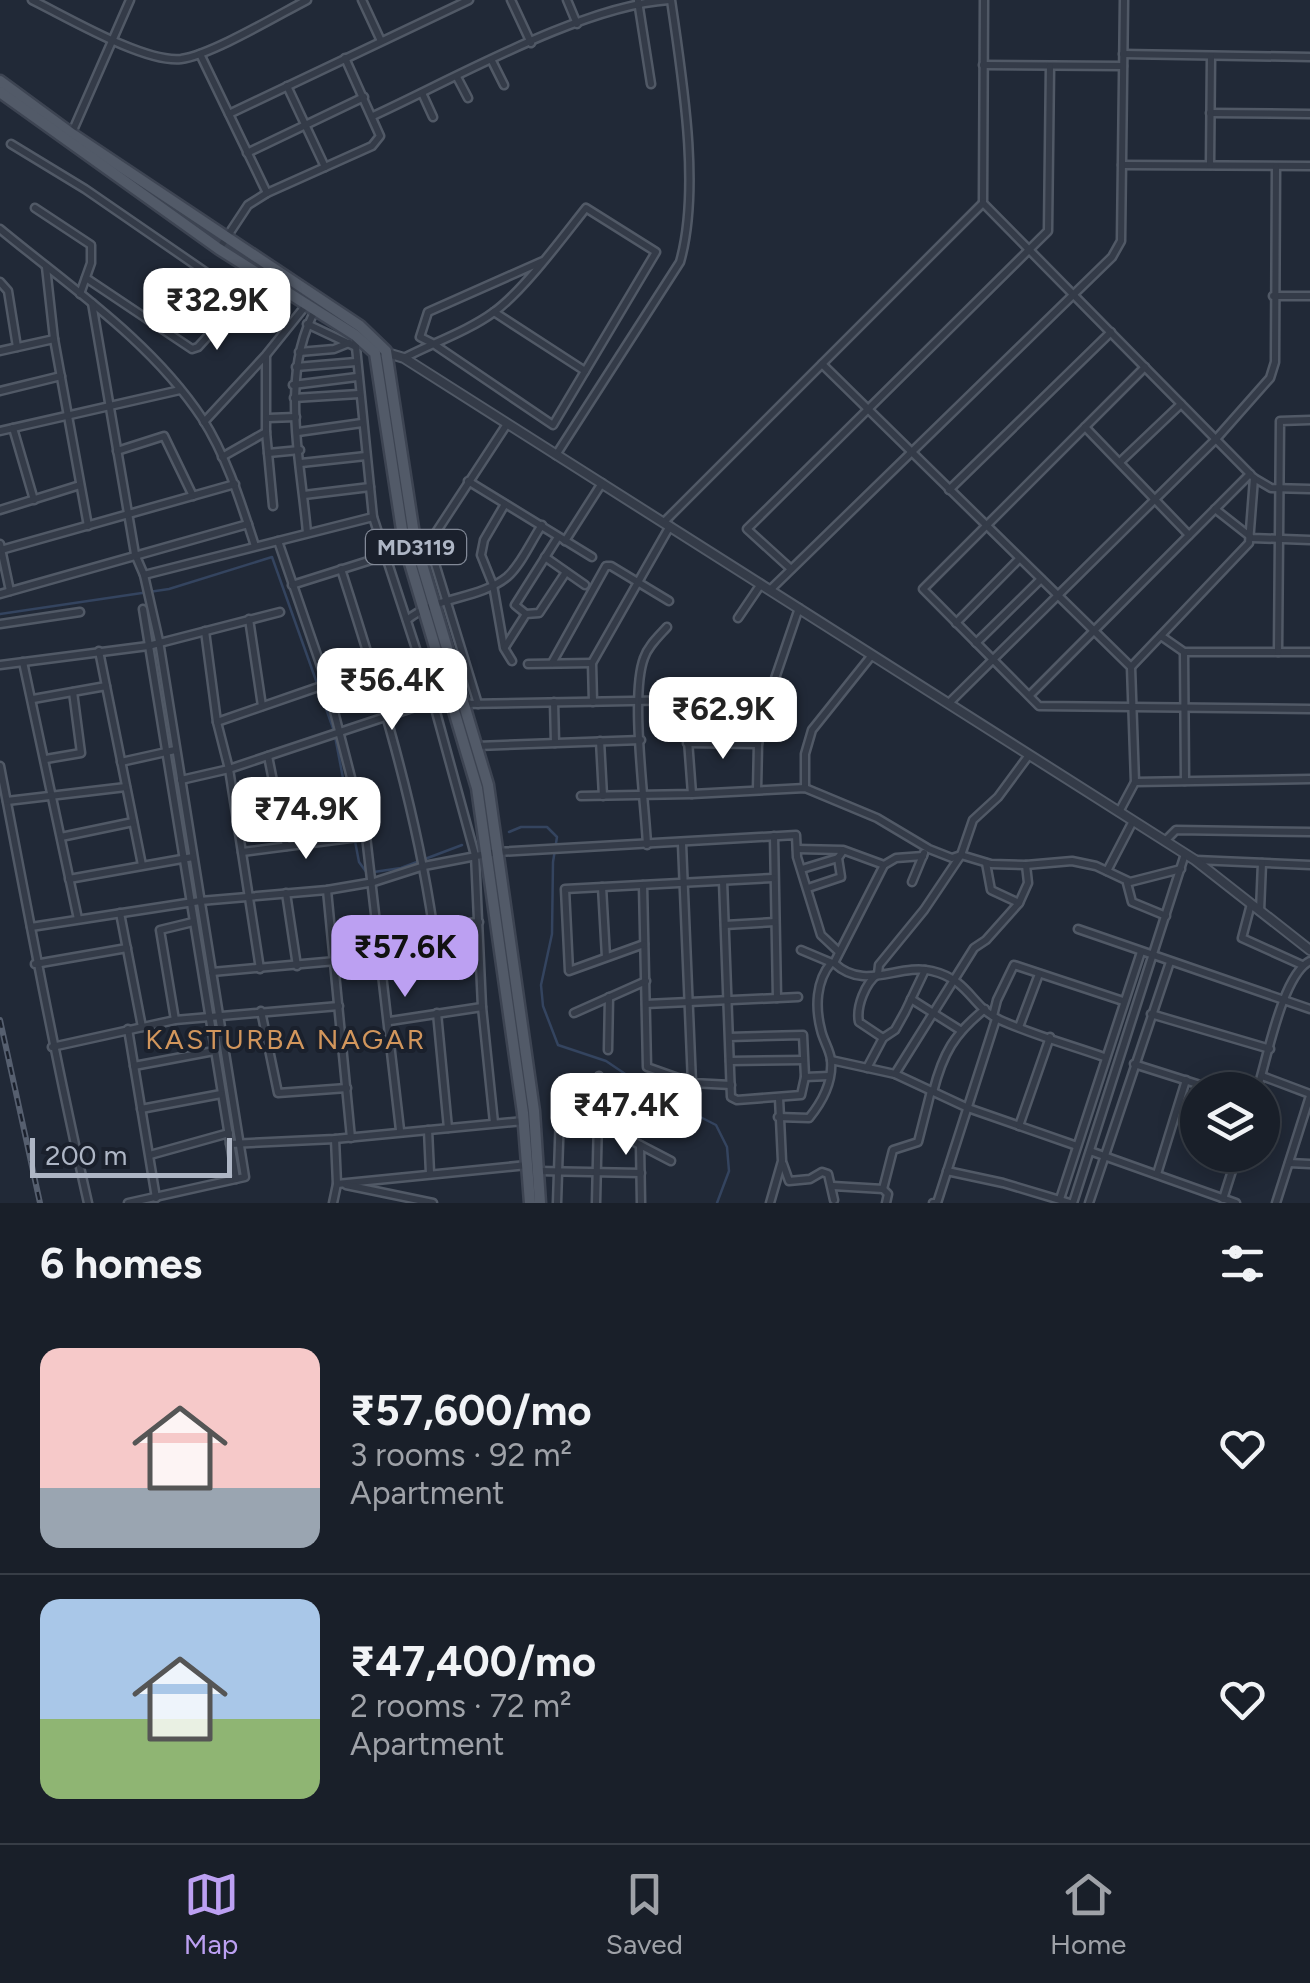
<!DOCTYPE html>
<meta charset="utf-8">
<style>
:root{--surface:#191f29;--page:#262c35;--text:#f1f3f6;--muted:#9fa2a8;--line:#373d46;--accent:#bca0f2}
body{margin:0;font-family:Figtree,sans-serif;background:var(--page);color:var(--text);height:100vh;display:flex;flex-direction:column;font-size:38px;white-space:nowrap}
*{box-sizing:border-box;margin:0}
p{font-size:32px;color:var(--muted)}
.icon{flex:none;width:55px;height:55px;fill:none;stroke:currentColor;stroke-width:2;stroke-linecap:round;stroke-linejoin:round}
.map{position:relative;height:1203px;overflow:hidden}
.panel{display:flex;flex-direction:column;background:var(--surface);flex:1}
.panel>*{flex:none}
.fabs{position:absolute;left:1180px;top:1072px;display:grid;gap:20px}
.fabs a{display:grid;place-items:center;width:100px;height:100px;border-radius:50%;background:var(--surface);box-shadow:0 5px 25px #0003,0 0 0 2px var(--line);font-size:50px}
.scale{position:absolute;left:30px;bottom:25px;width:202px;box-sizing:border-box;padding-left:10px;border:5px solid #aeb6c5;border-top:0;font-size:28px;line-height:35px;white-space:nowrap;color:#aeb6c5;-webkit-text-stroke:8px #1a202c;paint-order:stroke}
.price{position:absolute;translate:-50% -85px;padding:0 22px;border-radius:20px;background:#fff;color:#222;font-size:32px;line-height:65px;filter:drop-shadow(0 2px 5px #0008)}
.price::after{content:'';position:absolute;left:50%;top:60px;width:30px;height:22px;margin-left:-15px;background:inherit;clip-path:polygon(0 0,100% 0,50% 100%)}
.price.active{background:var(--accent);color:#111}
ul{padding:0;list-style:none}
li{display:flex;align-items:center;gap:30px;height:250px;padding:0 40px}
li+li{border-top:2px solid var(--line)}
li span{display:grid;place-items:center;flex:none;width:280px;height:200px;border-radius:20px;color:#555}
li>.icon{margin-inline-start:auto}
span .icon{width:120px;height:120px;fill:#fffc;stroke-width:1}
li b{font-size:42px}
h2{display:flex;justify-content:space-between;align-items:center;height:120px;padding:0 40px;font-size:42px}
.tab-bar{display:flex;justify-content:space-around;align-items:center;height:140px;border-top:2px solid var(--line);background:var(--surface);font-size:28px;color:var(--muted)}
.tab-bar a{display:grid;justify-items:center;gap:5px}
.tab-bar .active{color:var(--accent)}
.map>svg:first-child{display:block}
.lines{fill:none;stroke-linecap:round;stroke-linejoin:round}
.stream{stroke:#34445f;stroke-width:2.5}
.minor-casing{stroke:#515966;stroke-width:11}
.tertiary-casing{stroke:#515966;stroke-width:12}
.primary-casing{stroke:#3d4452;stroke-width:15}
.minor{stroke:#343b48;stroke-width:6}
.tertiary{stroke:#343b48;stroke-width:8}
.primary{stroke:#525a68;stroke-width:10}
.rail-casing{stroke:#565f6f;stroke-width:6}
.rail{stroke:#1a202c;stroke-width:2.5;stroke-dasharray:8;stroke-linecap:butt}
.labels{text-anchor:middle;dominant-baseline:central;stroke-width:8;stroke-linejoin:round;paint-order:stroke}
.shield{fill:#1a202c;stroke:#828997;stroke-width:2.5}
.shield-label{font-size:22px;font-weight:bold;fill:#aeb6c5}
.neighbourhood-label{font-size:28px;letter-spacing:2.5px;fill:#d2965c;stroke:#1a202c}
</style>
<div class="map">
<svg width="1310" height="1203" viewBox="0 0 1310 1203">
<rect width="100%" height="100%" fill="#212937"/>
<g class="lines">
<g class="stream">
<path d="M0,614L169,589L272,557L334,731L359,862L367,873L401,868L462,845"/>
<path d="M509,832L521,827H547L557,837L553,862L552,934L541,985L543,1006L558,1045L606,1061L655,1094L716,1125L727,1147L729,1171L717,1203"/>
</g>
<g class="minor-casing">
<g id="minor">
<path d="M32,0C67,17 144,63 181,59C211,55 278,15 307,0"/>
<path d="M362,0L381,41"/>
<path d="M511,0L531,43"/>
<path d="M567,0L577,24"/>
<path d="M984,0L983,203L1254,478L1271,488L1310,489"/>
<path d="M638,1L651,84"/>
<path d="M200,54L267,193"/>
<path d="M1123,54L1310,57"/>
<path d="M492,61L504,85"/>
<path d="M983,65L1123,66"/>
<path d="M457,77L468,98"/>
<path d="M287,86L325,167"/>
<path d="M422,93L433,117"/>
<path d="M1210,113L1310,114"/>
<path d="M229,114L469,0"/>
<path d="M373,116C456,78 581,6 669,0"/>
<path d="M70,137L130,0"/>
<path d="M11,144L85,189L233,291L240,301L198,347L192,349L86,278"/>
<path d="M247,153L364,97"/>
<path d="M1122,165L1310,166"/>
<path d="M1210,165L1211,56"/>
<path d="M35,208L91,245V263L80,294"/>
<path d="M0,229C70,287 151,341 202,418C227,457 241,503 255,546"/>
<path d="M219,249L248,205L267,193L372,146L380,136L345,58"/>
<path d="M46,267L54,339L88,526"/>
<path d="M0,282L8,291L17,347"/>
<path d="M1273,296H1310"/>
<path d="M92,303L135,554L144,575L159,641L245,1177L128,1203"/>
<path d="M494,312L585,371"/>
<path d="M307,324L354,346"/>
<path d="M355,337L373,517L433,701L475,855L482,1007L494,1123"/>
<path d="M0,351L54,339"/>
<path d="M299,352L334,349L349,343"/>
<path d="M266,356V432L273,506"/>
<path d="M404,358C433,343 468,331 494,312C524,290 562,238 586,208L656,252L553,425L432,343L420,337L428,312L543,261"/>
<path d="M822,364L1131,667L1135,782L1119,812"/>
<path d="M296,367L356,362"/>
<path d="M1145,367L923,589L1039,706L1310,709"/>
<path d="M293,385L357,377"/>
<path d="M0,391L61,376"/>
<path d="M294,398L359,394"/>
<path d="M268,418L296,417"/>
<path d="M204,422L266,355L307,304"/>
<path d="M1085,427L1189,535"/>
<path d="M13,428L34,500"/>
<path d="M0,431L180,390"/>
<path d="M298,432L362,423"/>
<path d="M117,451L164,436L193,496"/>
<path d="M268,453L300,450"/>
<path d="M556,455L680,262C701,188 682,77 671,0"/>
<path d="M222,457L266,432"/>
<path d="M1120,462L1181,404"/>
<path d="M301,463L366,456"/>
<path d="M468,481L592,557"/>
<path d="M949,490L1111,332"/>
<path d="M304,495L370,487"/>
<path d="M505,504L484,540L481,555L493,585L504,648L512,661"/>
<path d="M1215,509L1252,538L1310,540"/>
<path d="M0,510L80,485"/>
<path d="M664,522L983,203"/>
<path d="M307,533C301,462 279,373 316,309"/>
<path d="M278,541L327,684L366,836L400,1130"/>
<path d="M565,541L602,483"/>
<path d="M0,544L10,591"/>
<path d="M1,550L235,484"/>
<path d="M545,557L585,585"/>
<path d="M341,569C379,687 415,804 433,926L479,922"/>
<path d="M791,569L747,529L1048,231L1050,66"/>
<path d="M144,575L373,517"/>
<path d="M292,585L384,556"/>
<path d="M770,590L1112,257L1121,241L1124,0"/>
<path d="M0,594L248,524"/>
<path d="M143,609L236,1179"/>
<path d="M526,614L515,605L558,537"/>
<path d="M738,618L761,584"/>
<path d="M249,619L262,706"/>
<path d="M407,620C436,596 478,600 507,577C521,565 531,541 542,525"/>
<path d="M956,623L1019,559"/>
<path d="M0,624L80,612"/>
<path d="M205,631L217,722L229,769L260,969"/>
<path d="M1161,636L1184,652H1310"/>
<path d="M976,643L1041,579"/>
<path d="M505,647L526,614L539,613L566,572"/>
<path d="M99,651L106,686"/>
<path d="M1184,652L1185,781"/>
<path d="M1278,652L1280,421L1310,420"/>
<path d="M23,662L78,919"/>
<path d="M552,663L606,566H611L669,601"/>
<path d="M528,664L592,663"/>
<path d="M0,665L148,646L280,612"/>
<path d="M1131,667L1249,543L1254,478"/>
<path d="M1030,695L1250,474"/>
<path d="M33,699L106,686L142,865"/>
<path d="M685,700L692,794"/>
<path d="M554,702L555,743"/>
<path d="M593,702L592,663L670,526"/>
<path d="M949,703L1216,439L1270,378L1275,362L1276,167"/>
<path d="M464,704L685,700L767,702"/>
<path d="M478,704L433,557V537L507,424"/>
<path d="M217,722L327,684"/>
<path d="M600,741L603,796"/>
<path d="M687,743L758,744"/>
<path d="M477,746L641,740"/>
<path d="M268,756L286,846"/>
<path d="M46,759L81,753L73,692"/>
<path d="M121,762L175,750"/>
<path d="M0,766C28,912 55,1058 88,1203"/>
<path d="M181,780L229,769L433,701"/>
<path d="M1135,782L1310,779"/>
<path d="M805,788V754L812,730L872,655"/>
<path d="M757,790L758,744L767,702L799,608"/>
<path d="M581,796L692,794L805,788L877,818L929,849L952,858L961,855L991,864L1026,865L1072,861L1096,866L1130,882L1181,869"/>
<path d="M7,801L126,787"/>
<path d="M774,836L777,998"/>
<path d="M61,837L133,822"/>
<path d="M1165,841L1176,830L1310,832"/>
<path d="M682,844L692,1083L731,1085"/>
<path d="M647,845C645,801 630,695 644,658C648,646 658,637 667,627"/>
<path d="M797,849L843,850L884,865"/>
<path d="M242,852L366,836"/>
<path d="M923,856L896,858L884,865L834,963C865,992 898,963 932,971C970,980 971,1007 1000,1020C1033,1035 1070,1045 1104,1057"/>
<path d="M1196,860L1310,865"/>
<path d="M986,863L991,890L1019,903L1028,883L1026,865"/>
<path d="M802,869L838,858"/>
<path d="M1107,871L1133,821"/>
<path d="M69,879L193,857"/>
<path d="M723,881L731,1097L737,1100L801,1095L805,1077L803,1035L729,1037"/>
<path d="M912,882L924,853"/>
<path d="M1127,883L1132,902L1166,916"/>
<path d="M643,885L647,1067L692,1083"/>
<path d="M602,887L606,957"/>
<path d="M808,888L841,877L838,858L843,851"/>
<path d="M327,890L351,1138"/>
<path d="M286,893L297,966"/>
<path d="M1251,904L1242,938L1302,965"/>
<path d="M1260,911L1262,863"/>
<path d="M120,913L142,1027"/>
<path d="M725,925L775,922"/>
<path d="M31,927L200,901L327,890L374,882L424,866L497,852L796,835L797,857L821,935L839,952"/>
<path d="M1078,929L1310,1009"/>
<path d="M644,944L569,971L565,889L773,878"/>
<path d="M801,950L832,963"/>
<path d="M35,964L127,948"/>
<path d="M212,972L381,957"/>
<path d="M911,999L960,1030"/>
<path d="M646,1004L798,997"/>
<path d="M261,1011L278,1093L347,1088"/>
<path d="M437,1013L448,1128"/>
<path d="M574,1013L646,981"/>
<path d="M1151,1014L1270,1049"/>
<path d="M993,1016L997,1000L1014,965L1123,1001"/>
<path d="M175,1020L160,930L193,922"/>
<path d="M390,1021L482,1007"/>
<path d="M1019,1027L1039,974"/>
<path d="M128,1029L156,1198"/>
<path d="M883,1038L859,1022C856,1007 865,983 878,974L879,965L924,910L961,855L973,820L998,797L1029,755"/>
<path d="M52,1047L175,1020L339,1006"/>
<path d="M608,1050L609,997"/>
<path d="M831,1060L895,1074L974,948L986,940L1019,903"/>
<path d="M730,1061L803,1060"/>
<path d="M1134,1064L1216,1090"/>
<path d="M134,1066L214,1051"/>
<path d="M867,1068L883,1038L895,1030L905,1012L925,970"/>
<path d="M895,1074L968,1108L1077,1146"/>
<path d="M1262,1076L1310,1094"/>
<path d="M805,1077L829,1076"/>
<path d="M1257,1090C1267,1060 1282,975 1310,961"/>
<path d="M933,1092C943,1053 954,1034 985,1009"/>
<path d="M141,1109L221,1094"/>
<path d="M778,1117L809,1118C822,1102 833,1082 831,1060C830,1050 823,1040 821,1030C815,1007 816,981 831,963"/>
<path d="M598,1123L671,1161"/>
<path d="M1019,1126L1050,1037"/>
<path d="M428,1130L430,1173"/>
<path d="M230,1144L335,1139L524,1121"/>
<path d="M640,1145L641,1203"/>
<path d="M1090,1151L1236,1203"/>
<path d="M150,1155L229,1133"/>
<path d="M1289,1163L1310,1164"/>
<path d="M783,1164L789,1181L810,1179L822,1172L828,1174L834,1200"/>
<path d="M538,1171L641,1173"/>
<path d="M947,1171L1003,1183L1070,1203"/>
<path d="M1157,1174L1186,1080"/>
<path d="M337,1184L527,1165"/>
<path d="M346,1185L433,1203"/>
<path d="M833,1186L883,1189L888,1194L886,1203"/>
<path d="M883,1189L893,1150L918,1142L931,1091"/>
<path d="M1060,1199L1141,952"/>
<path d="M1223,1199L1237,1155"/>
<path d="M333,1203L337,1184L335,1139"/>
<path d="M557,1203L561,1082"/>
<path d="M596,1203L599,1076"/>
<path d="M770,1203L782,1161L779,1098"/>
<path d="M933,1203H937L996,1019"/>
<path d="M1073,1203L1185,854"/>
<path d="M1089,1203L1170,962"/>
<path d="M1276,1203L1310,1096"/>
</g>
</g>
<g class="tertiary-casing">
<path id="tertiary" d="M384,352L404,358L1195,860L1310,950"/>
</g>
<g class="primary-casing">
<g id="primary">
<path d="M0,81L72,134L360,326L386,351L415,541L488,785L534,1111L540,1203"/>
<path d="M0,92L219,249L355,335L375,353L404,543L477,788L523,1113L530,1203"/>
</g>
</g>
<use href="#minor" class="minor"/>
<use href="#tertiary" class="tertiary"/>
<use href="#primary" class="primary"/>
<g class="rail-casing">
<path id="rail" d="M0,1020L40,1203"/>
</g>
<use href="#rail" class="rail"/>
</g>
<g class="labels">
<rect class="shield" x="366" y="530" width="100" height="34" rx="8"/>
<g class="shield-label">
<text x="416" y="547">MD3119</text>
</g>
<g class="neighbourhood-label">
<text x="286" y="1039">KASTURBA NAGAR</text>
</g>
</g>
</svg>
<div class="fabs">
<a><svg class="icon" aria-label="layers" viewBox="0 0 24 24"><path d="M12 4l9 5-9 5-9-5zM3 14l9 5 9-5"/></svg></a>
</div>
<div class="scale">200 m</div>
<b class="price" style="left:217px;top:353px">₹32.9K</b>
<b class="price" style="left:392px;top:733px">₹56.4K</b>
<b class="price" style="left:723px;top:762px">₹62.9K</b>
<b class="price" style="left:306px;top:862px">₹74.9K</b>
<b class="price active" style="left:405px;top:1000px">₹57.6K</b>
<b class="price" style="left:626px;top:1158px">₹47.4K</b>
</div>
<section class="panel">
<h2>6 homes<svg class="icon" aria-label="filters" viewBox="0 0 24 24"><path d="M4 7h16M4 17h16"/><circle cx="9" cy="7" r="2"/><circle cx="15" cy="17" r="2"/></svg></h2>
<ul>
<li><span style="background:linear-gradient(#f6c9c9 70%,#9aa5b1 0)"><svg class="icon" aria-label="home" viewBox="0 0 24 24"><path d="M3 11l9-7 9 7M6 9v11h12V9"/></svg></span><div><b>₹57,600/mo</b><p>3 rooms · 92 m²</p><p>Apartment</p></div><svg class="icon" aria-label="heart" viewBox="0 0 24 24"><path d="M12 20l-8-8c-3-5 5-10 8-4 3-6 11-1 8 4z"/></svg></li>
<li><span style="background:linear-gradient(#a9c7e8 60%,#8fb573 0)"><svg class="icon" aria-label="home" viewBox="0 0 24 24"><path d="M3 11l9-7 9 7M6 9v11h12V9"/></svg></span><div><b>₹47,400/mo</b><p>2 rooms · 72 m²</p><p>Apartment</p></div><svg class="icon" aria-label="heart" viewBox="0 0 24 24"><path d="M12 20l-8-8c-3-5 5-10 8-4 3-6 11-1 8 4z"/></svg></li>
</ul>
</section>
<nav class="tab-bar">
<a class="active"><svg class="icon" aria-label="map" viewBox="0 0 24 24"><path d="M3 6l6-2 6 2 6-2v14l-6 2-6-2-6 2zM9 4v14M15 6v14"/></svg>Map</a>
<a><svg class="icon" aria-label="saved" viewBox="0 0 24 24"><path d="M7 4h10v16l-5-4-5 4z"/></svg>Saved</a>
<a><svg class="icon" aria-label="home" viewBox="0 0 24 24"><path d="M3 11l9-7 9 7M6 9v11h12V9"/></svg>Home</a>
</nav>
